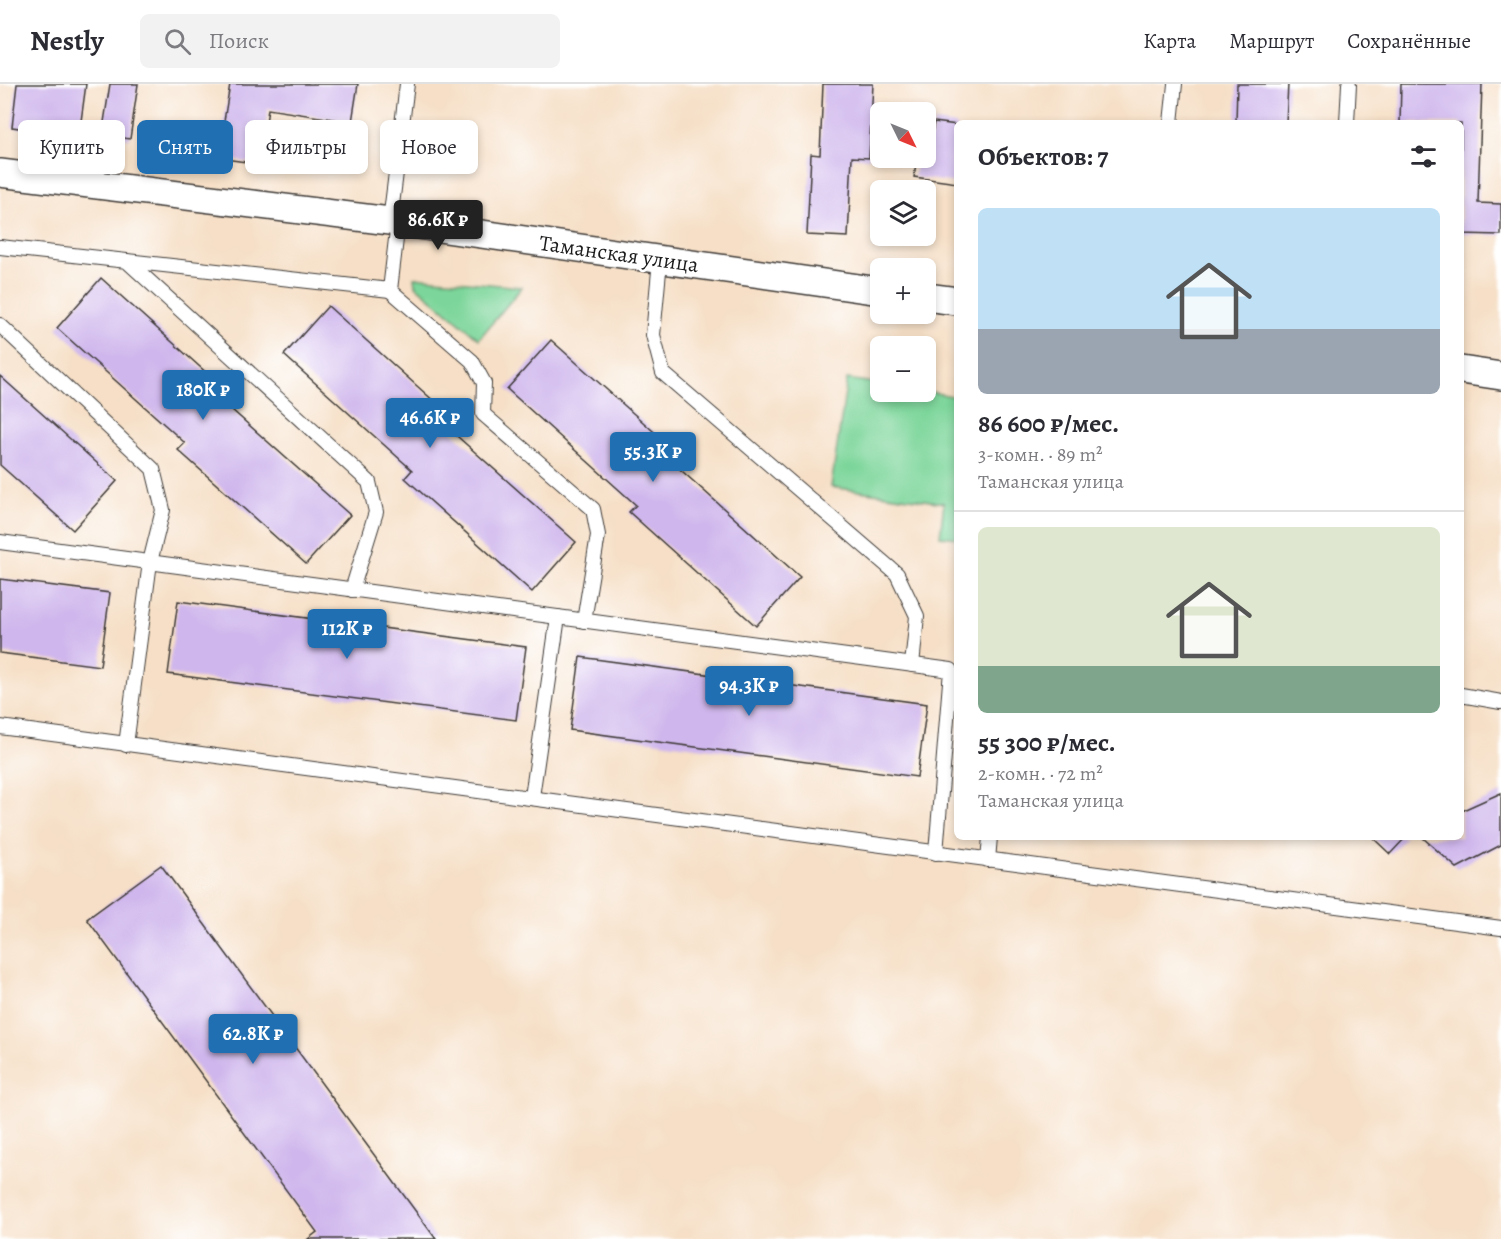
<!DOCTYPE html>
<html lang="ru">
<meta charset="utf-8">
<style>
:root{--surface:#fff;--page:#f2f2f3;--text:#2b2b33;--muted:#7c7c81;--line:#e1e1e2;--accent:#1f6fb2}
body{margin:0;font-family:Alegreya,serif;background:var(--page);color:var(--text);height:100vh;display:flex;flex-direction:column;font-size:22px;white-space:nowrap}
*{box-sizing:border-box;margin:0}
p{font-size:20px;color:var(--muted)}
.icon{flex:none;width:33px;height:33px;fill:none;stroke:currentColor;stroke-width:2;stroke-linecap:round;stroke-linejoin:round}
.map{position:relative;flex:1;overflow:hidden}
.panel{position:absolute;left:954px;top:36px;width:510px;height:720px;display:flex;flex-direction:column;background:var(--surface);border-radius:9px;box-shadow:0 3px 9px #0003}
.panel>*{flex:none}
.banner{position:absolute;left:18px;top:36px;width:570px;height:54px;display:flex;gap:12px}
.needle{width:39px;rotate:133deg}
.tools{position:absolute;left:870px;top:18px;display:grid;gap:12px}
.tools a{display:grid;place-items:center;width:66px;height:66px;border-radius:9px;background:var(--surface);box-shadow:0 3px 9px #0003;font-size:30px}
.price{position:absolute;translate:-50% -51px;padding:0 14px;border-radius:6px;background:var(--accent);color:#fff;font-size:20px;line-height:39px;filter:drop-shadow(0 2px 3px #0008)}
.price::after{content:'';position:absolute;left:50%;top:36px;width:18px;height:14px;margin-left:-9px;background:inherit;clip-path:polygon(0 0,100% 0,50% 100%)}
.price.active{background:#222;color:#fff}
ul{padding:0;list-style:none}
li{display:grid;align-content:center;gap:12px;height:318px;padding:0 24px}
li+li{border-top:2px solid var(--line)}
li span{display:grid;place-items:center;height:186px;border-radius:9px;color:#555}
li>.icon{margin-inline-start:auto}
span .icon{width:108px;height:108px;fill:#fffc;stroke-width:1}
li b{font-size:26px}
h2{display:flex;justify-content:space-between;align-items:center;height:72px;padding:0 24px;font-size:26px}
.pill{padding:0 21px;border-radius:9px;background:var(--surface);box-shadow:0 3px 9px #0003;font-size:21px;line-height:54px}
.pill.active{background:var(--accent);color:#fff}
header{display:flex;align-items:center;gap:36px;box-sizing:border-box;height:84px;padding:0 30px;background:var(--surface);border-bottom:2px solid var(--line)}
header strong{font-size:28px}
nav{display:flex;gap:33px;margin-inline-start:auto;font-size:21px}
.search{width:420px;height:54px;background:var(--page);display:flex;align-items:center;gap:15px;box-sizing:border-box;padding:0 21px;border-radius:9px;color:var(--muted);font-size:22px}
.map>svg:first-child{display:block}
.green{fill:#7cd59a;stroke:#4c785b;stroke-width:1.5}
.building{fill:#cfb6ec}
.lines{fill:none;stroke-linecap:round;stroke-linejoin:round}
.service-casing{stroke:#3d3936;stroke-width:16}
.minor-casing{stroke:#3d3936;stroke-width:30}
.service{stroke:#fff;stroke-width:14}
.minor{stroke:#fff;stroke-width:27}
.labels{text-anchor:middle;dominant-baseline:central;stroke-width:5;stroke-linejoin:round;paint-order:stroke}
.street-label{font-size:22px;fill:#1c1c1c;stroke:#fff}
</style>
<header>
<strong>Nestly</strong>
<div class="search"><svg class="icon" aria-label="search" viewBox="0 0 24 24"><circle cx="10" cy="10" r="6"/><path d="M15 15l6 6"/></svg>Поиск</div>
<nav><a>Карта</a><a>Маршрут</a><a>Сохранённые</a></nav>
</header>
<div class="map">
<svg width="1501" height="1155" viewBox="0 0 1501 1155">
<rect width="100%" height="100%" fill="#fff"/>
<filter id="ink" filterUnits="userSpaceOnUse"><feTurbulence type="fractalNoise" baseFrequency=".0167" numOctaves="2"/><feDisplacementMap in="SourceGraphic" scale="12" xChannelSelector="R" yChannelSelector="G"/><feConvolveMatrix kernelMatrix="1 2 1 2 8 2 1 2 1" color-interpolation-filters="sRGB"/></filter>
<filter id="wash" filterUnits="userSpaceOnUse"><feTurbulence type="fractalNoise" baseFrequency=".008" numOctaves="4" result="noise"/><feDisplacementMap in="SourceGraphic" scale="24" xChannelSelector="R" yChannelSelector="G"/><feGaussianBlur stdDeviation="1.35" result="paint"/><feColorMatrix in="noise" values="0 0 0 0 0 0 0 0 0 0 0 0 0 0 0 0 0 1.4 0 .05"/><feComposite in="paint" operator="in"/></filter>
<g filter="url(#wash)">
<rect width="100%" height="100%" fill="#f6dfc6"/>
<g class="green">
<path d="M414,193L522,203L479,255L415,201Z"/>
<path d="M847,295L880,300V308L926,307L957,313V454L940,452L944,419L831,403Z"/>
</g>
<g id="blocks">
<g class="building">
<path d="M17,0H86L79,52L12,43Z"/>
<path d="M110,0H138L130,55L102,51Z"/>
<path d="M230,0H358L352,38L268,25L260,80L218,74Z"/>
<path d="M823,0H873L869,74L852,73L848,153L807,151L811,70L820,71Z"/>
<path d="M1237,0H1288L1286,39H1236Z"/>
<path d="M1401,0H1482L1478,119L1501,120V151L1461,150V39H1400Z"/>
<path d="M934,38L957,41V99L914,93L917,74H926V53L931,54Z"/>
<path d="M101,194L230,310L222,317L350,431L306,480L178,366L185,359L57,244Z"/>
<path d="M328,222L456,337L449,345L576,458L532,508L405,394L412,386L284,271Z"/>
<path d="M551,256L680,371L673,379L800,493L756,542L629,428L636,421L507,305Z"/>
<path d="M0,292L117,397L73,446L0,381Z"/>
<path d="M0,495L110,509L100,582L0,569Z"/>
<path d="M178,517L526,563L516,636L168,590Z"/>
<path d="M580,573L927,620L917,693L570,646Z"/>
<path d="M1501,709V761L1457,784L1422,753H1461V727Z"/>
<path d="M1372,753H1406L1390,770Z"/>
<path d="M161,781L436,1155H308L317,1148L87,835Z"/>
</g>
</g>
</g>
<g filter="url(#ink)">
<use href="#blocks" fill-opacity="0" stroke="#3d3936" stroke-width="1.5"/>
<g class="lines">
<g class="service-casing">
<g id="service">
<path d="M1171,39L1175,0"/>
<path d="M1347,39L1349,0"/>
<path d="M390,137L407,0"/>
<path d="M0,163L390,206L398,138"/>
<path d="M660,176L653,251L663,289L897,490L917,532L912,581"/>
<path d="M127,177L369,398L376,428L352,506"/>
<path d="M390,206L472,277L484,299L483,330L593,425L598,451L584,537"/>
<path d="M0,241L153,385L163,426L150,478L126,661"/>
<path d="M0,458L951,586L936,769"/>
<path d="M1461,611L1501,618"/>
<path d="M0,643L1501,844"/>
<path d="M532,713L558,533"/>
<path d="M988,776L990,753"/>
</g>
</g>
<g class="minor-casing">
<g id="minor">
<path d="M0,89L398,138L880,207"/>
<path d="M926,213L957,217"/>
<path d="M1461,286L1501,292"/>
</g>
</g>
<use href="#service" class="service"/>
<use href="#minor" class="minor"/>
</g>
</g>
<g class="labels">
<g class="street-label">
<text transform="translate(619 170) rotate(8)">Таманская улица</text>
</g>
</g>
</svg>
<div class="tools">
<a><svg class="needle" viewBox="-14 -14 28 28"><path d="M0-13l5 13h-10z" fill="#e53935"/><path d="M0 13l5-13h-10z" fill="#7c7c81"/></svg></a>
<a><svg class="icon" aria-label="layers" viewBox="0 0 24 24"><path d="M12 4l9 5-9 5-9-5zM3 14l9 5 9-5"/></svg></a>
<a>+</a>
<a>−</a>
</div>
<b class="price active" style="left:438px;top:167px">86.6K ₽</b>
<b class="price" style="left:203px;top:337px">180K ₽</b>
<b class="price" style="left:430px;top:365px">46.6K ₽</b>
<b class="price" style="left:653px;top:399px">55.3K ₽</b>
<b class="price" style="left:347px;top:576px">112K ₽</b>
<b class="price" style="left:749px;top:633px">94.3K ₽</b>
<b class="price" style="left:253px;top:981px">62.8K ₽</b>
<div class="banner">
<a class="pill">Купить</a>
<a class="pill active">Снять</a>
<a class="pill">Фильтры</a>
<a class="pill">Новое</a>
</div>
<section class="panel">
<h2>Объектов: 7<svg class="icon" aria-label="filters" viewBox="0 0 24 24"><path d="M4 7h16M4 17h16"/><circle cx="9" cy="7" r="2"/><circle cx="15" cy="17" r="2"/></svg></h2>
<ul>
<li><span style="background:linear-gradient(#bfe0f5 65%,#9aa5b1 0)"><svg class="icon" aria-label="home" viewBox="0 0 24 24"><path d="M3 11l9-7 9 7M6 9v11h12V9"/></svg></span><div><b>86 600 ₽/мес.</b><p>3-комн. · 89 m²</p><p>Таманская улица</p></div></li>
<li><span style="background:linear-gradient(#dfe7d0 75%,#7fa58c 0)"><svg class="icon" aria-label="home" viewBox="0 0 24 24"><path d="M3 11l9-7 9 7M6 9v11h12V9"/></svg></span><div><b>55 300 ₽/мес.</b><p>2-комн. · 72 m²</p><p>Таманская улица</p></div></li>
</ul>
</section>
</div>
